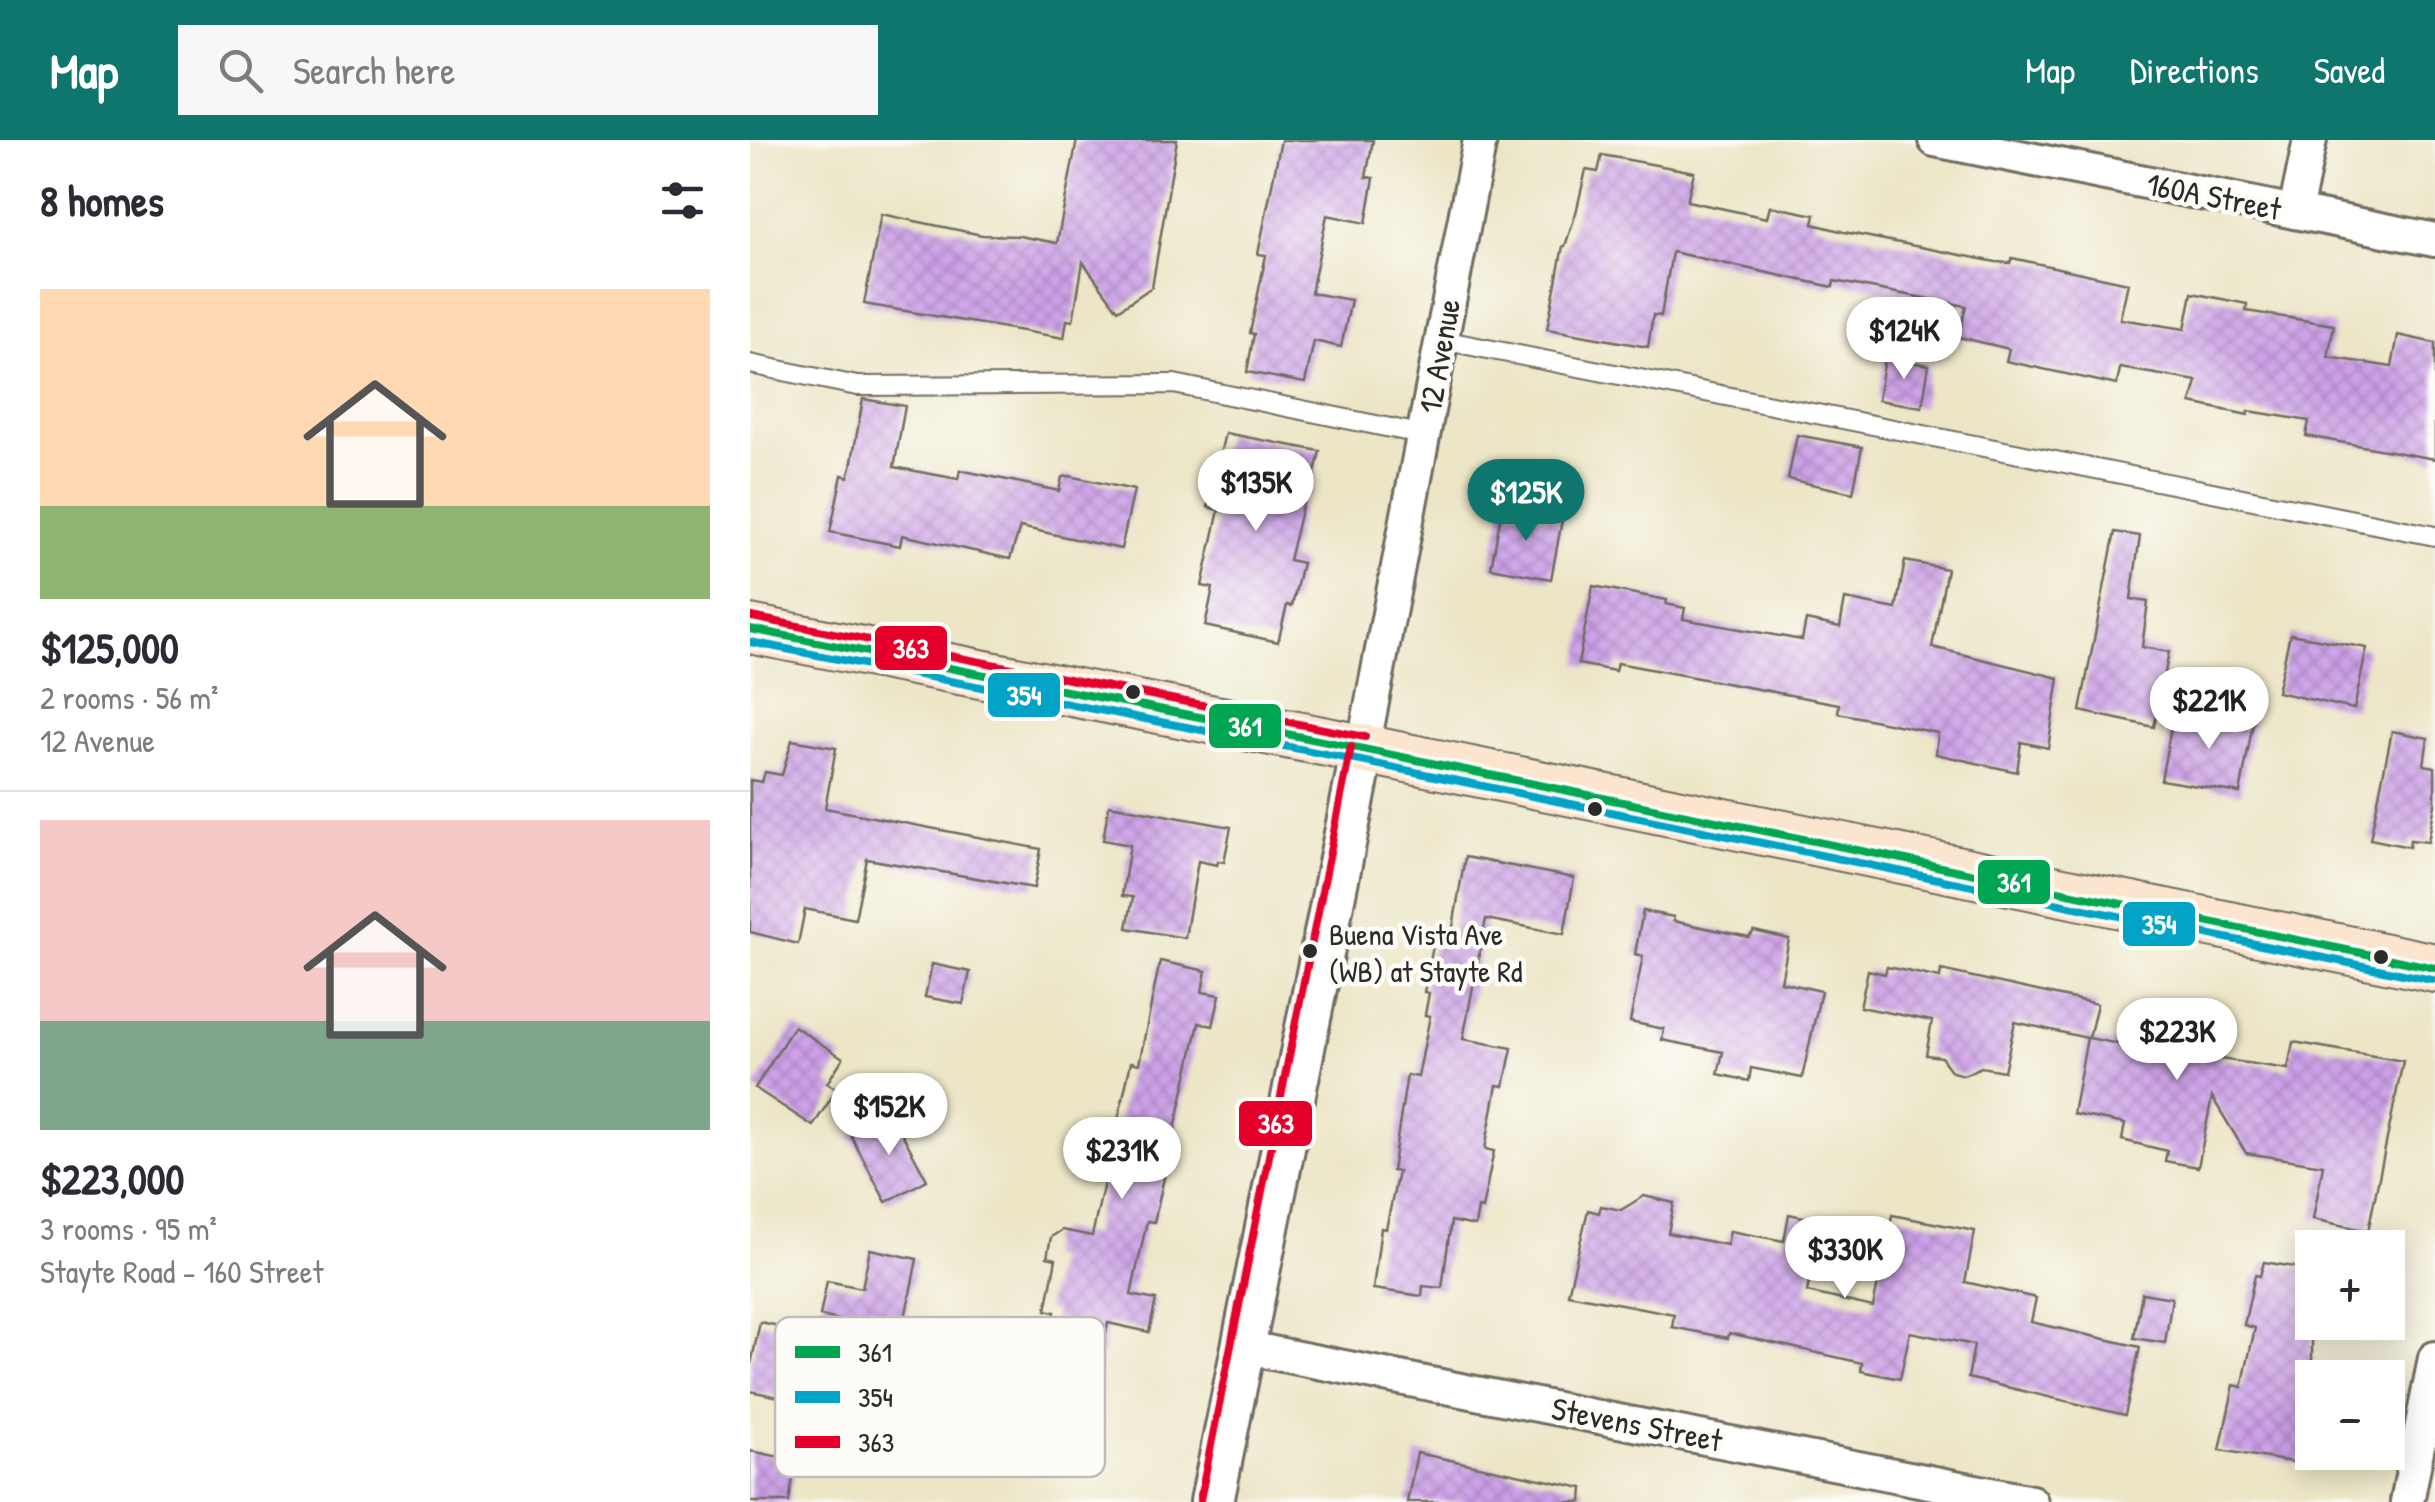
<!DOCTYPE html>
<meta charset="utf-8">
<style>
:root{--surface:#fff;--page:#f7f7f7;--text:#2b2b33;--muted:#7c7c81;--line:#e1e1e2;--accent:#0f766e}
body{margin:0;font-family:"Patrick Hand",sans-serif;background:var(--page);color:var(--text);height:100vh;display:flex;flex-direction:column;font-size:38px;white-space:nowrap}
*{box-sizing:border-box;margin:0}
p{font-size:32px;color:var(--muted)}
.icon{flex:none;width:55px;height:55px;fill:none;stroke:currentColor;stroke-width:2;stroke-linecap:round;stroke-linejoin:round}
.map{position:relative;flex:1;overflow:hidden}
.panel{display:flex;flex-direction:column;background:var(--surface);width:750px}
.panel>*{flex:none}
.buttons{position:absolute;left:1545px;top:1090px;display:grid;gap:20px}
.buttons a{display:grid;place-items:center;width:110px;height:110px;border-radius:0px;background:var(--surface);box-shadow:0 5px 25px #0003;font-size:50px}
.price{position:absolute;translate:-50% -85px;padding:0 22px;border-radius:35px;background:#fff;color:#222;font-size:32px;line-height:65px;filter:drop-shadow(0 2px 5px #0008)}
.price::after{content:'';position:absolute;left:50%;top:60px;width:30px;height:22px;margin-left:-15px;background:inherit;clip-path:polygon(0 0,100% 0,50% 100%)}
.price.on{background:var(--accent);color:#fff}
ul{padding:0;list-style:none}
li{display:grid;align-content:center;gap:20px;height:530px;padding:0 40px}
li+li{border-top:2px solid var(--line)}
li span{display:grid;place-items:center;height:310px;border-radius:0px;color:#555}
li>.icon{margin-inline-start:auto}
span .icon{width:180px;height:180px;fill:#fffc;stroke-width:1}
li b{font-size:42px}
h2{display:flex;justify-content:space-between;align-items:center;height:120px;padding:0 40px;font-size:42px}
header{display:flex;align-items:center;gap:60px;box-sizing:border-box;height:140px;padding:0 50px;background:var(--accent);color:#fff}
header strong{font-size:48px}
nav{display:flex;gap:55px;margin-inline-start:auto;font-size:35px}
.search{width:700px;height:90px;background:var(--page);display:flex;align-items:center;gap:25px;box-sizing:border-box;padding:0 35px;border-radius:0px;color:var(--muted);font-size:38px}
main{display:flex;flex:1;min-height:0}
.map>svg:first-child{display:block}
.building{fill:url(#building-cross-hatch)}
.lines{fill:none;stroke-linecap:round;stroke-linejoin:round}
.service-casing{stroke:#6f6c61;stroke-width:22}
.minor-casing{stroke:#6f6c61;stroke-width:38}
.tertiary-casing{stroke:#6f6c61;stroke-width:48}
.secondary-casing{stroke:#6f6c61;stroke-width:52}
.service{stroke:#fff;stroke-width:18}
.minor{stroke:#fff;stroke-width:32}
.tertiary{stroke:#fff;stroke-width:42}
.secondary{stroke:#fbe5cf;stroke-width:48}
.bus-1-casing{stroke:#fdfcf7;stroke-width:15}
.bus-2-casing{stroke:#fdfcf7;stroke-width:15}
.bus-3-casing{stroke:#fdfcf7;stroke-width:15}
.bus-1{stroke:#00a651;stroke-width:8}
.bus-2{stroke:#02a3c6;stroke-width:8}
.bus-3{stroke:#e4002b;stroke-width:8}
.bus-dot{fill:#2b2b2b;stroke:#fdfcf7;stroke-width:4}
.labels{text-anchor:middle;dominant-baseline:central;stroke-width:9;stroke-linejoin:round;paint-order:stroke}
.bus-label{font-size:30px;fill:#2b2b2b;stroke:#fdfcf7;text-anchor:start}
.street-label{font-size:32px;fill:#2b2b2b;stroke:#fdfcf7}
.key{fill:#fdfcf7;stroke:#bebdba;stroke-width:2.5}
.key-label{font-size:28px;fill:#2b2b2b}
.line-badge{stroke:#fdfcf7;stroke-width:4}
.badge-label{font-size:28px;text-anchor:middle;font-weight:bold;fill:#fff}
</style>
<header>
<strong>Map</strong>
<div class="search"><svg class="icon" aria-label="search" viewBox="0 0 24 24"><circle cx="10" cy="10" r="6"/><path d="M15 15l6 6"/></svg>Search here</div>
<nav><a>Map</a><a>Directions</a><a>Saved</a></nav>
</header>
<main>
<section class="panel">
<h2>8 homes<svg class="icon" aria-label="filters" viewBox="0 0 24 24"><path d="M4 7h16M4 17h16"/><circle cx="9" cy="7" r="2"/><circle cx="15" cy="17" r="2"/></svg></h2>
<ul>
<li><span style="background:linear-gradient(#ffd9b3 70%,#8fb573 0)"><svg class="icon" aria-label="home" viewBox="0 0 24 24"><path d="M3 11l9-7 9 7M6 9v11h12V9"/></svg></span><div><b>$125,000</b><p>2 rooms · 56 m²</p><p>12 Avenue</p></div></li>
<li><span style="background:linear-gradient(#f6c9c9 65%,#7fa58c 0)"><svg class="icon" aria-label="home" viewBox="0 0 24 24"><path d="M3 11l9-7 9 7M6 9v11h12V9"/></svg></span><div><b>$223,000</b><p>3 rooms · 95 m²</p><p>Stayte Road - 160 Street</p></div></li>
</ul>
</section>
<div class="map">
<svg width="1685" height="1362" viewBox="0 0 1685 1362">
<defs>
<pattern id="building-cross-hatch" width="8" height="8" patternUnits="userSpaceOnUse" patternTransform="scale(2.5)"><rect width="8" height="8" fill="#cea2e9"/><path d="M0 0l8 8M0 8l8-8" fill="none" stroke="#a784bd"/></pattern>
</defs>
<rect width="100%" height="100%" fill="#fdfcf7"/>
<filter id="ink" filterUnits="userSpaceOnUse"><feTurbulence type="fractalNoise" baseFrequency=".01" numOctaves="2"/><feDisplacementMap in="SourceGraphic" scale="20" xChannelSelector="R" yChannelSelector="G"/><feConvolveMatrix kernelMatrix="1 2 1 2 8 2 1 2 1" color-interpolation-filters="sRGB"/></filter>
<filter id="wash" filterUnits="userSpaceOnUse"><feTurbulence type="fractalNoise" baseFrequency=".0048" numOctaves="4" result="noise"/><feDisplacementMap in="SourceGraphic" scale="40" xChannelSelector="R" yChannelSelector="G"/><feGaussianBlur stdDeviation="2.25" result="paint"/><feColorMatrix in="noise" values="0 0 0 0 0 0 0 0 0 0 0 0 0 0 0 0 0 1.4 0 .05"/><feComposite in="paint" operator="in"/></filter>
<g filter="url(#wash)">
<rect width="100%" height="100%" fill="#ece5c6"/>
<g id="blocks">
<g class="building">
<path d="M327,0H427L402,147L368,170L333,122L323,181L317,180L314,198L114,164L131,74L232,95L269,96L307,103Z"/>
<path d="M531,0H623L616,37L624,38L616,83L577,75L561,153L601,160L591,207L564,201L555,243L497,232L504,194L500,193L516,115L508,114Z"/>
<path d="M852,15L944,32L937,61L1017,78L1020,66L1065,75L1063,84L1094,92L1246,122L1260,123L1262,118L1378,143L1370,179L1435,189L1442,153L1497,164L1496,171L1584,185L1578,217L1642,227L1648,195L1685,203V319L1556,296L1559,281L1499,271L1498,275L1441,263L1447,241L1370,228L1367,245L1256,221L1259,209L1209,197L1216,166L1084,141L1083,147L922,112L911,176L903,175L898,207L797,189L813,106H815L826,73L836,30L848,32Z"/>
<path d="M1135,218L1179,225L1172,267L1128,260Z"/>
<path d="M113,259L155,266L144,327L208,339L210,330L309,351L312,337L319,336L384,350L371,409L270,387L260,419L152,395L150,406L80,392L92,335L98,337L101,327Z"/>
<path d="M475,293L570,311L560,355L555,354L539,420L552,423L542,466L537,465L528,502L455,486L463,448L452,446L469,370L458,367Z"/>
<path d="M1047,295L1112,307L1103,353L1038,339Z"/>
<path d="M752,369L812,380L801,439L741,428Z"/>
<path d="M1365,392L1390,396L1381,459L1398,462L1392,507L1419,512L1404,587L1330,571Z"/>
<path d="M1155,421L1197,429L1182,507L1309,538L1298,608L1271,602L1267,632L1186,614L1188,593L1088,573L1089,564L867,523L865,531L828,524L843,446L917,460L916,464L935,468L933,479L1052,500L1056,480L1090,487L1095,459L1146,469Z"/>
<path d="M1540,494L1617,508L1604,569L1527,552Z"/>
<path d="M1467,572L1504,578L1490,653L1411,640L1423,577L1465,585Z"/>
<path d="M1642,591L1678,598L1674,625L1685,627V665L1678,702L1660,700L1659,707L1620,699Z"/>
<path d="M42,600L86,608L75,668L291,709L284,748L117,719L105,779L55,769L48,804L0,792V640L12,642L15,632L32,635Z"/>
<path d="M359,665L481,687L474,722L468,721L467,725L448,721L435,798L377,788L383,757L372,756L380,705L353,700Z"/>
<path d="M715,717L824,738L814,794L736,779L713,899L762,908L754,946L747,945L735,1009L744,1011L732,1069L728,1068L725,1086L701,1081L692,1148L673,1146L672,1156L623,1149L631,1088L636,1089L648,1032L642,1031L657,935L668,937L680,876L675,875L679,853L674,852L686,790L702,793Z"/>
<path d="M893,771L924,777L923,781L999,797L1004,791L1039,799L1031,842L1071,851L1052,938L1001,928L999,941L968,934L973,912L912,900L914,889L880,882L893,816L885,814Z"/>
<path d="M410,821L456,831L452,852L470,855L463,886L449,883L404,1082L397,1081L381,1155L406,1160L399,1192L358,1183L342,1264L334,1262L328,1290L286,1282L305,1172L296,1170L306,1119L297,1117L301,1097L312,1090L342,1096L381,922L389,924Z"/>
<path d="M182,824L220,832L213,864L175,857Z"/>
<path d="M1137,827L1190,838L1191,830L1347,864L1339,898L1393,909L1398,906L1433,913L1440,882L1476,889L1470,919L1538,929L1543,902L1653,921L1618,1091L1563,1079L1573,1025L1496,1013L1462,957L1448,1027L1415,1021L1417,1011L1372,1000L1375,984L1323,974L1337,898L1265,882L1254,931L1231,927L1214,935L1202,932L1191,917L1176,915L1182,881L1110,867L1118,830L1135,834Z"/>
<path d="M44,886L93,918L77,943L87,949L63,986L5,948Z"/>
<path d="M142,975L177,1040L136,1062L101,996Z"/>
<path d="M894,1056L924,1063L918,1093L977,1105L980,1091L1034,1101L1039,1074L1071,1081L1057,1152L1123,1167L1142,1075L1225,1091L1215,1142L1286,1158L1281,1182L1390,1207L1375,1275L1218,1238L1224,1205L1160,1192L1150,1239L1111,1231L1112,1223L979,1193L978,1198L922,1187L924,1174L818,1154L838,1070L849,1073L851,1066L871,1070Z"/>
<path d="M120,1109L167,1119L152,1193L70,1176L77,1141L112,1148Z"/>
<path d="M1514,1122L1562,1130V1317L1555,1315L1554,1324L1470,1310L1484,1245L1492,1247L1505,1188L1494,1185L1505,1135L1510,1136Z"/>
<path d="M1392,1153L1422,1158L1415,1203L1384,1198Z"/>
<path d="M10,1182L57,1192L44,1260L0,1251V1229Z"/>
<path d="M0,1311L46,1320L39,1362H0Z"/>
<path d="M667,1313L833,1348L832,1362H657Z"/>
</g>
</g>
</g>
<g filter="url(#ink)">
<use href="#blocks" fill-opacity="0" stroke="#6f6c61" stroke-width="2.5"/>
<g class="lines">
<g class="service-casing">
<g id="service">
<path d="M692,200L1685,396"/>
<path d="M0,224L107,246L424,244L675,295"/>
</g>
</g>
<g class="minor-casing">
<g id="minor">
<path d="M1185,0L1685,100"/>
<path d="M1545,72L1560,0"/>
<path d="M613,609L730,0"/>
<path d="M492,1207L1281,1362"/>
<path d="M1657,1362L1685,1218"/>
</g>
</g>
<g class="tertiary-casing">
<path id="tertiary" d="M462,1362L613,609"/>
</g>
<g class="secondary-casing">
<path id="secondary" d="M0,489L613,609L1685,828"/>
</g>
<use href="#service" class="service"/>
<use href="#minor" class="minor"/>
<use href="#tertiary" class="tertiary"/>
<use href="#secondary" class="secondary"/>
<g class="bus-1-casing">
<path id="bus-1" d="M0,489L613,609L1685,828"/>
</g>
<g class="bus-2-casing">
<path id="bus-2" d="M0,502L611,621L1682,840"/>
</g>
<g class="bus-3-casing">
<g id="bus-3">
<path d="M2,477L615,597"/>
<path d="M450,1360L601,607"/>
</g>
</g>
<use href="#bus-1" class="bus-1"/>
<use href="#bus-2" class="bus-2"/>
<use href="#bus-3" class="bus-3"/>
</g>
</g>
<g class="bus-dot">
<circle cx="383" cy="552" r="9"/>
<circle cx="845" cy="669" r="9"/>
<circle cx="560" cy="811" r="9"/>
<circle cx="1631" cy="817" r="9"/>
</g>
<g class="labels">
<g class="bus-label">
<text x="579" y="794">Buena Vista Ave<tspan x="579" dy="37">(WB) at Stayte Rd</tspan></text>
</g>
<g class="street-label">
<text transform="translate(1464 56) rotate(11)">160A Street</text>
<text transform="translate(689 216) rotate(-80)">12 Avenue</text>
<text transform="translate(887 1284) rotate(11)">Stevens Street</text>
</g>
</g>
<rect x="25" y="1177" width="330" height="160" rx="15" class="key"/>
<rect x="45" y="1206" width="45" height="12" fill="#00a651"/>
<rect x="45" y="1251" width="45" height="12" fill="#02a3c6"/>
<rect x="45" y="1296" width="45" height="12" fill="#e4002b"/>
<g class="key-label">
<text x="108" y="1222">361</text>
<text x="108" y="1267">354</text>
<text x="108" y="1312">363</text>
</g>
<g class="line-badge">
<rect x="123" y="484" width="76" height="48" rx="10" fill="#e4002b"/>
<rect x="236" y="531" width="76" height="48" rx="10" fill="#02a3c6"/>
<rect x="457" y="562" width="76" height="48" rx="10" fill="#00a651"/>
<rect x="1226" y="718" width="76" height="48" rx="10" fill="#00a651"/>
<rect x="1371" y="760" width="76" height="48" rx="10" fill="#02a3c6"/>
<rect x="487" y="959" width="77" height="49" rx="10" fill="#e4002b"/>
</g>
<g class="badge-label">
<text x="161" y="518">363</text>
<text x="274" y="565">354</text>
<text x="495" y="596">361</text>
<text x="1264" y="752">361</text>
<text x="1409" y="794">354</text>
<text x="526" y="993">363</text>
</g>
</svg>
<div class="buttons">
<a>+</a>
<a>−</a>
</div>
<b class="price" style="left:1154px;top:242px">$124K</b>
<b class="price" style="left:506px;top:394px">$135K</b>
<b class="price on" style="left:776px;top:404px">$125K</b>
<b class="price" style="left:1459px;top:612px">$221K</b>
<b class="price" style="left:1427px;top:943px">$223K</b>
<b class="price" style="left:139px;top:1018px">$152K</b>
<b class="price" style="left:372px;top:1062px">$231K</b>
<b class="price" style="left:1095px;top:1161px">$330K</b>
</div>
</main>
